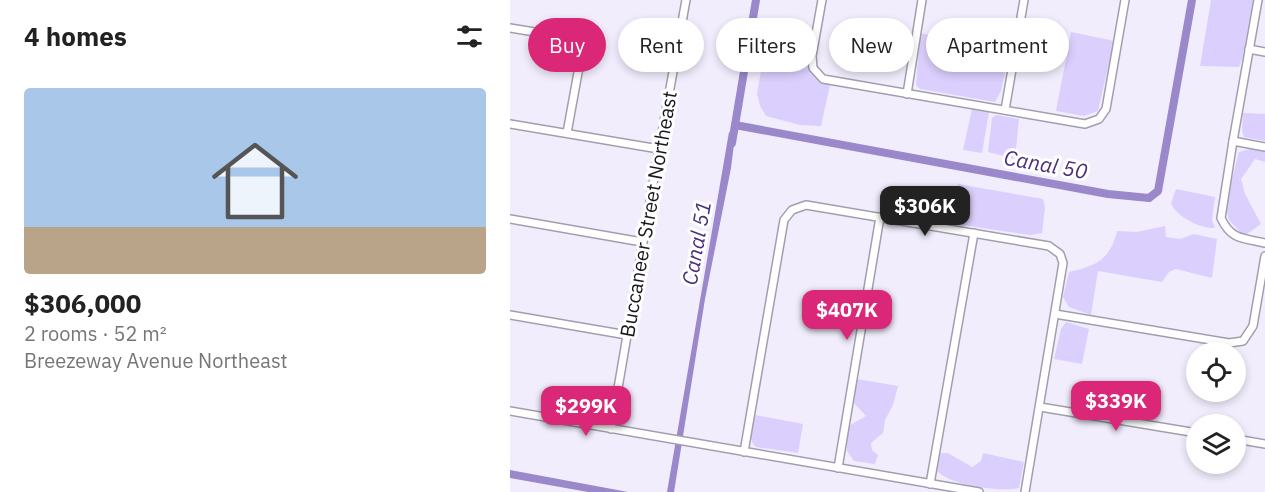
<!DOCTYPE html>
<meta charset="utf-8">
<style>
:root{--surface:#fff;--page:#f2f2f2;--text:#222;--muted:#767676;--line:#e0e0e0;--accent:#db2777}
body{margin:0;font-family:"IBM Plex Sans",sans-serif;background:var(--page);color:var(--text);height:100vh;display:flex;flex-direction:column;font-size:22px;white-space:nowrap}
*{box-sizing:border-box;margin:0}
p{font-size:20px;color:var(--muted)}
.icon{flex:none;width:33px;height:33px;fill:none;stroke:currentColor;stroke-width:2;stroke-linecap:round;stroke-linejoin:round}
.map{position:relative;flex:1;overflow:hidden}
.sheet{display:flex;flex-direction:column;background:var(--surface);width:510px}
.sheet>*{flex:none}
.top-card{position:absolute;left:18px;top:18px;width:570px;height:54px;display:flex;gap:12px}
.fabs{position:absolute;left:676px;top:342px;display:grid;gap:12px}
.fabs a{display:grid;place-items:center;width:60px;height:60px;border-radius:50%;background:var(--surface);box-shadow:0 3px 9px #0003;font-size:30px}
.price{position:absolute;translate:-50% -51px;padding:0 14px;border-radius:12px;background:var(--accent);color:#fff;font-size:20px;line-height:39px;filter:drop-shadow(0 2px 3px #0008)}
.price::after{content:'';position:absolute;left:50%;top:36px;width:18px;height:14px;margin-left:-9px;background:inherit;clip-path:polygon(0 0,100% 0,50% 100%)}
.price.active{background:#222;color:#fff}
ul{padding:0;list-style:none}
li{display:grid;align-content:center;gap:12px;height:318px;padding:0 24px}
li+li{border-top:2px solid var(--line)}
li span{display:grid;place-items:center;height:186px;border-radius:6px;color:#555}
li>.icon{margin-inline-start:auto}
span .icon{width:108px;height:108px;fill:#fffc;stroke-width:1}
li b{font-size:26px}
h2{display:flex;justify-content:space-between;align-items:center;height:72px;padding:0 24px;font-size:26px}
.pill{padding:0 21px;border-radius:27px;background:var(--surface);box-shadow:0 3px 9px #0003;font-size:21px;line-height:54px}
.pill.active{background:var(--accent);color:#fff}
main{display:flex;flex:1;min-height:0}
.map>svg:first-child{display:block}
.green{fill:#dbd0fd}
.water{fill:#9a88ca}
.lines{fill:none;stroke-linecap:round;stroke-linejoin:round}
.canal{stroke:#9a88ca;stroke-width:8}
.minor-casing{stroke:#a29ead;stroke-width:10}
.minor{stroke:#fff;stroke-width:7}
.labels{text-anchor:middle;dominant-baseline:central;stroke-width:6;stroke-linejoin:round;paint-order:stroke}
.street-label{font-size:20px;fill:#18161c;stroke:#fff}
.water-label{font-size:21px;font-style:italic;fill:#4a2d7c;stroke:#fff}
</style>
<main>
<section class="sheet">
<h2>4 homes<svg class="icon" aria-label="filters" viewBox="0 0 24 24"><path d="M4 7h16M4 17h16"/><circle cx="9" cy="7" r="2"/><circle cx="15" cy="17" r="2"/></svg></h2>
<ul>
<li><span style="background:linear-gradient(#a9c7e8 75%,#b9a48a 0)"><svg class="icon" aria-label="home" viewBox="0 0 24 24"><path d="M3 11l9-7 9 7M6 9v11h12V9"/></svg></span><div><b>$306,000</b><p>2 rooms · 52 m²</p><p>Breezeway Avenue Northeast</p></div></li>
</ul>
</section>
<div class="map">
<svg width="755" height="492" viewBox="0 0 755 492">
<rect width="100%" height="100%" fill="#f1edfd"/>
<g class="green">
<path d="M701,0H743L733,56L729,67L690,66Z"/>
<path d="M258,30L300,40C297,65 297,72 320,85L311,126L290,125L256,116L250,106L247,94Z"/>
<path d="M561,32L604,41L588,111L574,116L546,111Z"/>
<path d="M410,33L454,42L450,63L495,72L491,91L485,102L410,89L406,85Z"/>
<path d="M462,109L479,112L472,153L453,150Z"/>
<path d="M733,113L755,114V141L734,137L732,130Z"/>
<path d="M486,115L509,119L505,159L478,152L482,118Z"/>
<path d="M743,148L755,150V162L745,159L731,179L735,194L751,224L734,236L719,220L715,206L729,152Z"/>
<path d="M448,184L533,199L535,207L532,233L520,235L452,225L443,219Z"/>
<path d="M666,189L705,197L702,220L705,228C691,229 666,217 661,203Z"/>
<path d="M655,226L656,237L670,239L684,234L707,239L702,278L666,269L659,272L652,282L588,271L581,315L559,307L553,297L559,272C586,266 600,260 607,231L626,232Z"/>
<path d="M556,322L579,329L572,364L544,359L551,329Z"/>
<path d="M347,379L388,386L383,405L375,420L373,433L361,443L362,450L368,455L365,464L344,461L337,451V427L356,416L344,403Z"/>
<path d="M245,415L293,424L288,453L246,447C236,438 242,427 245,415Z"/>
<path d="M430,453H438L462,467L471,461L473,453L514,462L509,488C489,492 442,486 427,471Z"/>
</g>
<g class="water">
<path d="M219,132L225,136L221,168L195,299L164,492H157Z"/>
<path d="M0,470L118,492H78L0,478Z"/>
</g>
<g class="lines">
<g class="canal">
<path d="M225,125L598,194L639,198L648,191L682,0"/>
<path d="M222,143L246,0"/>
</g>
<g class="minor-casing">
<g id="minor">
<path d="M312,0L302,56L303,68L313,79L575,124L589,119L596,109L615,0"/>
<path d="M748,0L723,141L711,218C721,240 733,238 755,243"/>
<path d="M0,28L49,36L64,43L71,56L57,133"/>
<path d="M739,49L755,52"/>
<path d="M397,94L412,0"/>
<path d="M495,110L514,0"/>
<path d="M0,124L149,149"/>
<path d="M723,141L755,147"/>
<path d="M0,219L132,242"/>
<path d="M545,314L719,343L733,341L743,326L755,256"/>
<path d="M0,315L117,335"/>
<path d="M530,407L687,433"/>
<path d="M0,411L469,492"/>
<path d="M101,429L149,149L176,0"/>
<path d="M726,439L755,444"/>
<path d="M234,452L274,220L282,210L296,205L539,246L550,254L553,263L515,492"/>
<path d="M328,468L370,217"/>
<path d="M420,484L464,233"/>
</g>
</g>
<use href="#minor" class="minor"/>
</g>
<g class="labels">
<g class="street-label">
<text transform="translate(138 214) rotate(-80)">Buccaneer Street Northeast</text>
</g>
<g class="water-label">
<text transform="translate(536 164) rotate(10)">Canal 50</text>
<text transform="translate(186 243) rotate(-80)">Canal 51</text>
</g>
</g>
</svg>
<div class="fabs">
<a><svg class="icon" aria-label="locate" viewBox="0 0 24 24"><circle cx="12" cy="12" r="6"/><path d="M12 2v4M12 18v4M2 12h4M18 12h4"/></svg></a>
<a><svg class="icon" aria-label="layers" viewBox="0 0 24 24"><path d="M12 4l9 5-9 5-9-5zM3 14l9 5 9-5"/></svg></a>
</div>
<b class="price active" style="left:415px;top:237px">$306K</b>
<b class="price" style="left:337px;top:341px">$407K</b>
<b class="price" style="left:606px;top:432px">$339K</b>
<b class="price" style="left:76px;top:437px">$299K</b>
<div class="top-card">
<a class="pill active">Buy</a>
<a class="pill">Rent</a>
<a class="pill">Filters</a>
<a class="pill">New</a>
<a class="pill">Apartment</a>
</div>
</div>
</main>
